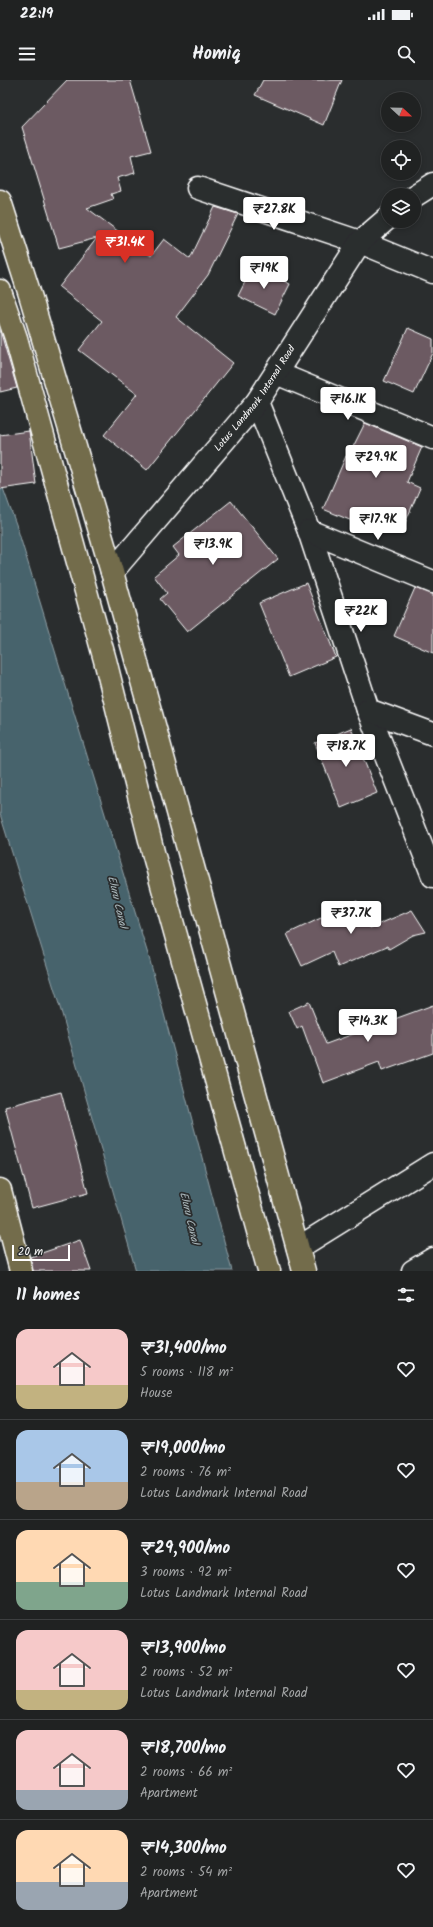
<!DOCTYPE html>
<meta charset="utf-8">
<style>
:root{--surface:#202222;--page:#282a2a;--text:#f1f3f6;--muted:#a2a4a5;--line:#3d3f40;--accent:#d93025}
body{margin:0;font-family:Kalam,sans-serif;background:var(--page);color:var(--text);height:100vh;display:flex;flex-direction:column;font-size:15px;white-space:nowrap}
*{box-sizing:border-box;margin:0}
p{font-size:13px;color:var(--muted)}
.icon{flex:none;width:22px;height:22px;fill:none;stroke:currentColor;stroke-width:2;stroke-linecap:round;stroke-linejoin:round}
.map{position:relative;height:1191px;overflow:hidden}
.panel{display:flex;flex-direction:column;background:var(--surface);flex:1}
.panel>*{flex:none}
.needle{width:26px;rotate:112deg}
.buttons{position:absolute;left:381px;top:12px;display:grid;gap:8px}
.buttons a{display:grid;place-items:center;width:40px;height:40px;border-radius:50%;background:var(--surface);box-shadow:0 2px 6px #0003,0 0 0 1px var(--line);font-size:20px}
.scale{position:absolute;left:12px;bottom:10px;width:58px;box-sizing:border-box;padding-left:4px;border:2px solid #fff;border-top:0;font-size:11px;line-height:14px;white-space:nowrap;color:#fff;-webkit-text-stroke:3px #2a2d2e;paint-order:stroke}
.price{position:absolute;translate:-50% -34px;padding:0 9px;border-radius:4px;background:#fff;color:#222;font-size:13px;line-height:26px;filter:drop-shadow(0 1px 2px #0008)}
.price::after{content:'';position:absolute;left:50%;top:24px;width:12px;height:9px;margin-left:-6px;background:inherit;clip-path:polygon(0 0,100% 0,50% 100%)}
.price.active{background:var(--accent);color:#fff}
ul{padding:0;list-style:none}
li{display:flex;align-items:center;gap:12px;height:100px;padding:0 16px}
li+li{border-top:1px solid var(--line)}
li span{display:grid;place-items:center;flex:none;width:112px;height:80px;border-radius:12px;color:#555}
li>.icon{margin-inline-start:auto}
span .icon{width:48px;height:48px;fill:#fffc;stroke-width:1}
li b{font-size:17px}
h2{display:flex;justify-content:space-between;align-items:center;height:48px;padding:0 16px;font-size:17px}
.status{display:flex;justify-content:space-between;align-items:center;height:28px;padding:0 20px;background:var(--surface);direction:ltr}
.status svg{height:11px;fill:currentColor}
header{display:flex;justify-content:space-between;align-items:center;height:52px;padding:0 16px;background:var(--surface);font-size:18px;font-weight:700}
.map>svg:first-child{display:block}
.water{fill:#47636c;stroke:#91a1a7}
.building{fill:#6c5a62;stroke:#fff}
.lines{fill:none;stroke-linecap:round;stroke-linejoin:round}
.minor-casing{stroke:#fff;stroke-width:25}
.major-casing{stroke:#fff;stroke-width:25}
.minor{stroke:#2a2d2e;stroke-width:22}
.major{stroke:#736c4b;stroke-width:22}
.labels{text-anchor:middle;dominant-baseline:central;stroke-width:3.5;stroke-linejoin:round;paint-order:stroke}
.street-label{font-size:10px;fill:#fff;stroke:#2a2d2e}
.water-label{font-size:11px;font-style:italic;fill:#acb9bd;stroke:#2a2d2e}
</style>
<div class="status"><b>22:19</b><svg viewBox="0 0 49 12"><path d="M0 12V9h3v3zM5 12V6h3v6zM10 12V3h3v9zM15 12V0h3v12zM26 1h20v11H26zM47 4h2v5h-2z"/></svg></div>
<header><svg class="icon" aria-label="menu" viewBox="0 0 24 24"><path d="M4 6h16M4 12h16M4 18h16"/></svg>Homiq<svg class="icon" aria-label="search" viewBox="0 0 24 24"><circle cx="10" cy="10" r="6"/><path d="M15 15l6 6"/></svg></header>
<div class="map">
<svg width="433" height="1191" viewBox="0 0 433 1191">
<rect width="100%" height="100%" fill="#2a2d2e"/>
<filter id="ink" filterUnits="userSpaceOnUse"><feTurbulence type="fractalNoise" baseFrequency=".025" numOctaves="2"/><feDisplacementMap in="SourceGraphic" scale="8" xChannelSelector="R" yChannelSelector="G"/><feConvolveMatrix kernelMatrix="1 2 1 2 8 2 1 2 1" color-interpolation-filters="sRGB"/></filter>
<g filter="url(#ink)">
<path class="water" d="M0,400L17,447L150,881L232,1191H136L62,934L0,734Z"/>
<g class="building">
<path d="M67,0H130L151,71L131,76L135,93L117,98L121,111L111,114L113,119L87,128L151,176L164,159L190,179L215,127L238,134L208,195L176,237L233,283L147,390L104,355L137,314L79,270L102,241L59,207L97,158L59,168L22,47Z"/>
<path d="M263,0H342L324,45L255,15Z"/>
<path d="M253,186L290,204L275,234L238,216Z"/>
<path d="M408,248L433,259V273L414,314L384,301Z"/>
<path d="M0,250L17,308L0,312Z"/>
<path d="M365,343L422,367L407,402L420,408L402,450L362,432L357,443L323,429L346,376L348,377Z"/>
<path d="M29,351L36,404L0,409V355Z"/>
<path d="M231,421L278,479L187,552L160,519L167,513L154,496L179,475L173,467Z"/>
<path d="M306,503L336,577L289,597L259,523Z"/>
<path d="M415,508L433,514V573L394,556Z"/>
<path d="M351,648L377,713L341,728L315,663Z"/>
<path d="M357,821L370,848L412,830L426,852L413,855L389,869L387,866L338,887L332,872L302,886L287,854Z"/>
<path d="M309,922L326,964L433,925V973L382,991L379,982L323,1003L302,946L297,949L289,931Z"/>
<path d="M61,1012L88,1113L32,1128L5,1027Z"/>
<path d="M80,1160L91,1191H33L30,1177Z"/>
</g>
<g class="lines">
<g class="minor-casing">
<g id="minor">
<path d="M198,108L360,162L433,192"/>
<path d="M414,116L433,104"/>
<path d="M276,293L433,358"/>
<path d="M257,322L309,451L368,630L433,796"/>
<path d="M309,451L433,502"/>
<path id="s1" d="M112,492L257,322L360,162L388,138"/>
<path d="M368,630L433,654"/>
<path d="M298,1168L433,1084"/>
<path d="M413,1191L433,1179"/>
</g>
</g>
<g class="major-casing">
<g id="major">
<path d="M0,121L31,218L112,492L304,1191"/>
<path d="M0,211L16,258L105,580L154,776L269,1191"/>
<path d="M0,1110L21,1191"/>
</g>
</g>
<use href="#minor" class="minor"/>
<use href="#major" class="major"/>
</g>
</g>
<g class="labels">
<g class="street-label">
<text stroke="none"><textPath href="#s1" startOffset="225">Lotus Landmark Internal Road</textPath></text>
</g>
<g class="water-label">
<text transform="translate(117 822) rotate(77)">Eluru Canal</text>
<text transform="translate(189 1138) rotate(77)">Eluru Canal</text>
</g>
</g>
</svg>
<div class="buttons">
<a><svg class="needle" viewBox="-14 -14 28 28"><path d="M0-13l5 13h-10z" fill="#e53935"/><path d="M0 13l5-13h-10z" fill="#a2a4a5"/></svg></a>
<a><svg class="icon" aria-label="locate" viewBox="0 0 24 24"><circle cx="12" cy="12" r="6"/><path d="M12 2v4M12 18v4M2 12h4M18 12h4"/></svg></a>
<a><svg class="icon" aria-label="layers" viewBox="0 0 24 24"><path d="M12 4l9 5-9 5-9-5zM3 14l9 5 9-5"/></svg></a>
</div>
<div class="scale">20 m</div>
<b class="price" style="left:274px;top:151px">₹27.8K</b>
<b class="price active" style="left:125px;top:184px">₹31.4K</b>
<b class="price" style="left:264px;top:210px">₹19K</b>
<b class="price" style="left:348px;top:341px">₹16.1K</b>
<b class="price" style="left:376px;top:399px">₹29.9K</b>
<b class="price" style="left:378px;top:461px">₹17.9K</b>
<b class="price" style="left:213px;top:486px">₹13.9K</b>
<b class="price" style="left:361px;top:553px">₹22K</b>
<b class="price" style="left:346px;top:688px">₹18.7K</b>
<b class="price" style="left:351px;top:855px">₹37.7K</b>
<b class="price" style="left:368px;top:963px">₹14.3K</b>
</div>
<section class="panel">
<h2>11 homes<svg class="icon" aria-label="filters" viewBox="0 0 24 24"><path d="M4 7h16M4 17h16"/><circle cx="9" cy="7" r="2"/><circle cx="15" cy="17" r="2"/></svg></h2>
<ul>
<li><span style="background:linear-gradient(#f6c9c9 70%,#c2b280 0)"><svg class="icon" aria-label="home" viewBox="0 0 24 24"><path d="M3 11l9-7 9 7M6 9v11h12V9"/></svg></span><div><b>₹31,400/mo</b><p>5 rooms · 118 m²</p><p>House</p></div><svg class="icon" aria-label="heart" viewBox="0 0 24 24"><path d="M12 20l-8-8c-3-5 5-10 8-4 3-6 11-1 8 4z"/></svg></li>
<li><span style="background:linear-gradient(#a9c7e8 65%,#b9a48a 0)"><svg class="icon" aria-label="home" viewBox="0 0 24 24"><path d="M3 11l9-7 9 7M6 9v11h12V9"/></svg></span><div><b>₹19,000/mo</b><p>2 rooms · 76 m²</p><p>Lotus Landmark Internal Road</p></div><svg class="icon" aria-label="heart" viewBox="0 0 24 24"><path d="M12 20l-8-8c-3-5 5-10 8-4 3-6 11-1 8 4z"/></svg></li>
<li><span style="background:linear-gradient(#ffd9b3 65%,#7fa58c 0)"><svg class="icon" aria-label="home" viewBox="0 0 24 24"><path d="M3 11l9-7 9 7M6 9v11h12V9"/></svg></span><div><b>₹29,900/mo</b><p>3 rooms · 92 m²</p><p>Lotus Landmark Internal Road</p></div><svg class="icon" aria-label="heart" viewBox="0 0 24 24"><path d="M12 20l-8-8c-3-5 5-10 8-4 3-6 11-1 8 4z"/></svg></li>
<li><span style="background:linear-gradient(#f6c9c9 75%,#c2b280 0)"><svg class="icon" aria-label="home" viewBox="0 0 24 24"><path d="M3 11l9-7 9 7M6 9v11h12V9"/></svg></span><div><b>₹13,900/mo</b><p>2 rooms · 52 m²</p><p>Lotus Landmark Internal Road</p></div><svg class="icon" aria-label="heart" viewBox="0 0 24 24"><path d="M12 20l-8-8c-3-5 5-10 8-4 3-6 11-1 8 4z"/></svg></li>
<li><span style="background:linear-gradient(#f6c9c9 75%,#9aa5b1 0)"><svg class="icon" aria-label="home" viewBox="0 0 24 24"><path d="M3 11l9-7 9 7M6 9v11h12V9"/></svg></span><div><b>₹18,700/mo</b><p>2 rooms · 66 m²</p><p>Apartment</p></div><svg class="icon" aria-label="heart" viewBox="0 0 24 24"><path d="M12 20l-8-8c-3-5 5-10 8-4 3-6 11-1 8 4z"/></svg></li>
<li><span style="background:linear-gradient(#ffd9b3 65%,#9aa5b1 0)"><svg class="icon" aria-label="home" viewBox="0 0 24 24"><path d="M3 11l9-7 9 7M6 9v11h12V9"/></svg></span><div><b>₹14,300/mo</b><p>2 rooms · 54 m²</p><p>Apartment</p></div><svg class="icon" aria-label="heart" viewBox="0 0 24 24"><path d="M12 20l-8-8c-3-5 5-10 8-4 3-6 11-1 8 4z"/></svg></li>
</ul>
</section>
